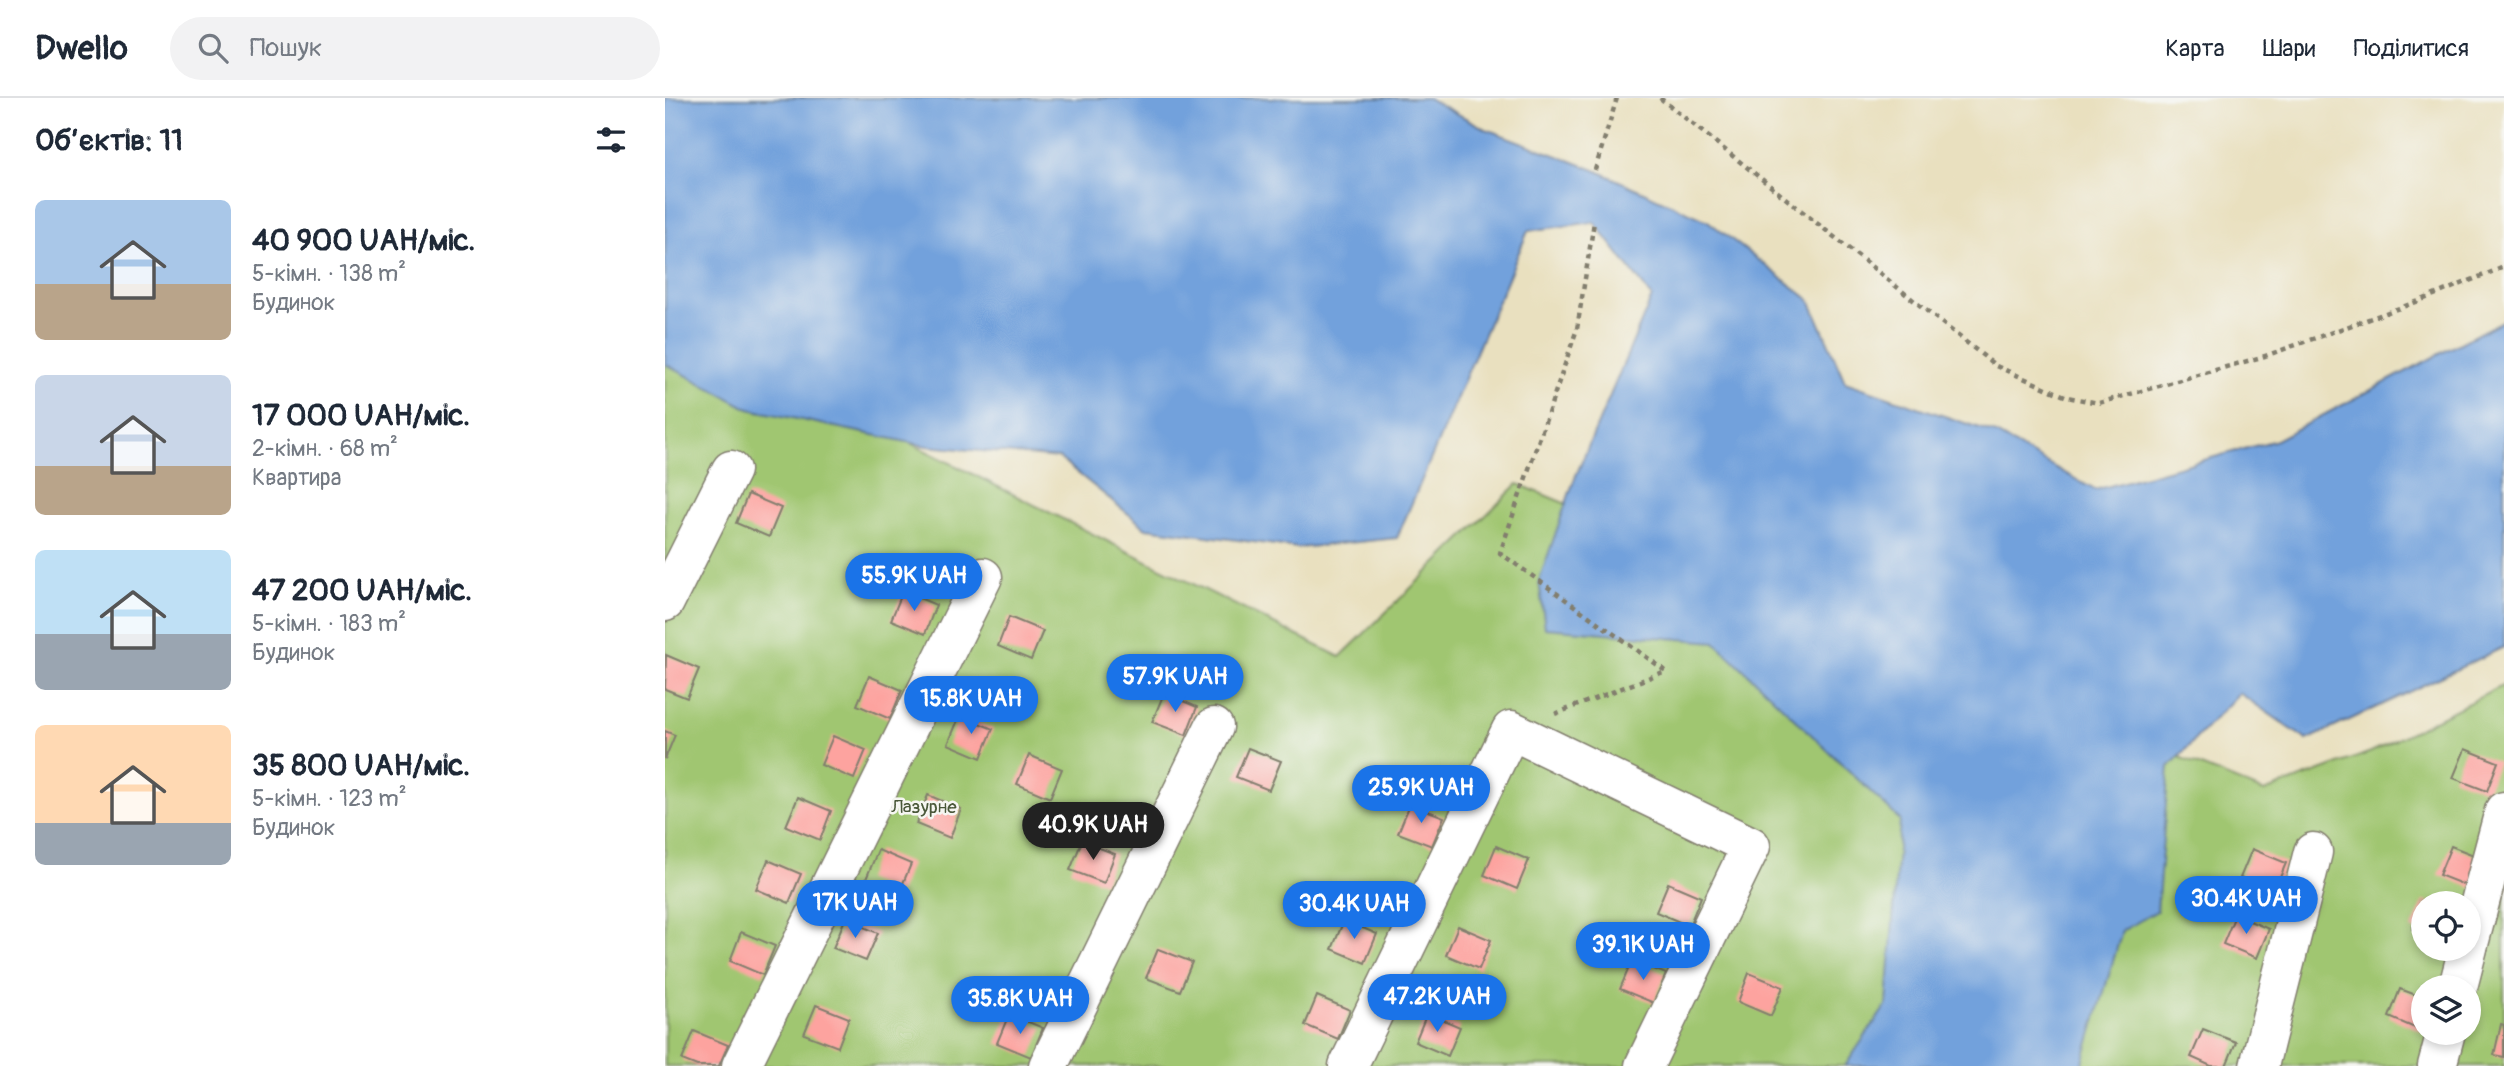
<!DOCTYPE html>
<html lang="uk">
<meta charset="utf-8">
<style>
:root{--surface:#fff;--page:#f2f2f3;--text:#1f2937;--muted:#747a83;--line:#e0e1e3;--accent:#1a73e8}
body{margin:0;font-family:Pangolin,sans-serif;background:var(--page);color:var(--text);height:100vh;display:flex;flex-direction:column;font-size:26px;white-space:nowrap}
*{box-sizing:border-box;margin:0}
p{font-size:23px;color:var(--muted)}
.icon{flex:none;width:38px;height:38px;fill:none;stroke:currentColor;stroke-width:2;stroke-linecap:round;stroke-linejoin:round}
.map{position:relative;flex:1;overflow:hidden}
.panel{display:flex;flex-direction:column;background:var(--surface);width:665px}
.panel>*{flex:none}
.tools{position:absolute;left:1746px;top:793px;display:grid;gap:14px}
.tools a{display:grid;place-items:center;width:70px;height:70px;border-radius:50%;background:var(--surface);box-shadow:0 4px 10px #0003;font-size:35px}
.price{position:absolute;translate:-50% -60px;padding:0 16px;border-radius:24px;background:var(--accent);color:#fff;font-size:23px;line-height:46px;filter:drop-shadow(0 2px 4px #0008)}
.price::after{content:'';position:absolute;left:50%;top:42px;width:21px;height:16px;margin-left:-10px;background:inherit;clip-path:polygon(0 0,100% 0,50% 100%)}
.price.active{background:#222;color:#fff}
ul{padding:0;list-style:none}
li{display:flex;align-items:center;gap:21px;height:175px;padding:0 35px}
li span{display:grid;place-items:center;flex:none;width:196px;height:140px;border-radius:10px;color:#555}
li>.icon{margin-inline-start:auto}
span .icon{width:84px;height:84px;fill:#fffc;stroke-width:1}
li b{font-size:30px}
h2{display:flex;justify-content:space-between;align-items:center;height:84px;padding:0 35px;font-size:30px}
header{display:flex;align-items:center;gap:42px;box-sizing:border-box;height:98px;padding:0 35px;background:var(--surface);border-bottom:2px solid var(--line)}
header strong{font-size:33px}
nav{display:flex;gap:38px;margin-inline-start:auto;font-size:24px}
.search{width:490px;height:63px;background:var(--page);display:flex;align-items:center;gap:18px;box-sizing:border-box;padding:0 24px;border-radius:38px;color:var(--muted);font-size:26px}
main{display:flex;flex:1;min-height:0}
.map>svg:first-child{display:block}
.green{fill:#a0c671;stroke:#5e7146;stroke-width:2;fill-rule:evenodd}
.water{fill:#72a1dc;stroke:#475e7c;stroke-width:2}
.building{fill:#fda39f}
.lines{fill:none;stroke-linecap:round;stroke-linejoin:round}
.minor-casing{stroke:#827e6e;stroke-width:41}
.path{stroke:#827e6e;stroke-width:4.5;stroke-dasharray:5 5;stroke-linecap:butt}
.minor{stroke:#fff;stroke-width:38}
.labels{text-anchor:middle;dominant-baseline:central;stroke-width:5;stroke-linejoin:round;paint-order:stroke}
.park-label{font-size:19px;fill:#4a583a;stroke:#f6f6f2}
</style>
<header>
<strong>Dwello</strong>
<div class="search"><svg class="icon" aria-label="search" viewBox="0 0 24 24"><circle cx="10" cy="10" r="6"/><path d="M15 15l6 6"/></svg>Пошук</div>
<nav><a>Карта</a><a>Шари</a><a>Поділитися</a></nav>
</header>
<main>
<section class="panel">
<h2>Об’єктів: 11<svg class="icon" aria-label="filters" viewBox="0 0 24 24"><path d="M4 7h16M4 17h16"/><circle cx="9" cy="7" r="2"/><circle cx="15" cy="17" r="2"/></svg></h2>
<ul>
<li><span style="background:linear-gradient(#a9c7e8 60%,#b9a48a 0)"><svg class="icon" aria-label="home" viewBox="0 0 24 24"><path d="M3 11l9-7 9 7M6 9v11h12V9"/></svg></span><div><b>40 900 UAH/міс.</b><p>5-кімн. · 138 m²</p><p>Будинок</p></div></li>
<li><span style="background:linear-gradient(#c9d6e8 65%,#b9a48a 0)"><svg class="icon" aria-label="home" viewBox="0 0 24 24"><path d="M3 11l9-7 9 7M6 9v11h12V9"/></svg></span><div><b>17 000 UAH/міс.</b><p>2-кімн. · 68 m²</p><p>Квартира</p></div></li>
<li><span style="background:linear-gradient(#bfe0f5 60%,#9aa5b1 0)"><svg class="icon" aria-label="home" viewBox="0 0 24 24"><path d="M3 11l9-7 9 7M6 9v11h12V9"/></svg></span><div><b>47 200 UAH/міс.</b><p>5-кімн. · 183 m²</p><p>Будинок</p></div></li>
<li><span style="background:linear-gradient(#ffd9b3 70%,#9aa5b1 0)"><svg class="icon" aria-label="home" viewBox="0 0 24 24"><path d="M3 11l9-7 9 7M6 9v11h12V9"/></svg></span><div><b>35 800 UAH/міс.</b><p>5-кімн. · 123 m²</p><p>Будинок</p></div></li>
</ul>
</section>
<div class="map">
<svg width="1839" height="968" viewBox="0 0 1839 968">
<rect width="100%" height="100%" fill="#f6f6f2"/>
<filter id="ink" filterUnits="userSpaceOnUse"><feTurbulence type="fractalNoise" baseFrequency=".0143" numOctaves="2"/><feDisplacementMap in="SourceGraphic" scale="14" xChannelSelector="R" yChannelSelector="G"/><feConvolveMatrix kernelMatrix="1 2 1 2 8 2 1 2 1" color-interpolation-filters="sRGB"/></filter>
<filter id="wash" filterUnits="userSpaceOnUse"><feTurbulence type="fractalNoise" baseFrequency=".00686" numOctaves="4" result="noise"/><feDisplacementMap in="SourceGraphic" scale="28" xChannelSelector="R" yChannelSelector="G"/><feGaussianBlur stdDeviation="1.57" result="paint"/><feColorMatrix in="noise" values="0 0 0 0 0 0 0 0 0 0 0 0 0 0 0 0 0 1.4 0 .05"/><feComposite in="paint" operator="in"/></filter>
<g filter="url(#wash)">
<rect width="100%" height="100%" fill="#e9e0bf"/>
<path class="green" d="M0,223L675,559L853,386L1599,694L1706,654L1839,587V968H0ZM1759,805H1804V850H1759ZM1759,889H1804V934H1759Z"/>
<path class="water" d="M0,0H763L821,31L930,72L1043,123L1145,202L1180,284L1329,335L1430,392L1611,342L1839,222V549L1642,642L1574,595L1504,669L1492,813L1457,833L1417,968H1180L1222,906L1235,722L1050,544L880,530L874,483L909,382L987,199L929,124L863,133L732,440L633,450L481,430L394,360L261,348L84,311L0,266Z"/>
<g id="blocks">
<g class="building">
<path d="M83,396L116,410L104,439L71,425Z"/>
<path d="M238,493L271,507L260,536L226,522Z"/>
<path d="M344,519L378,533L366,562L333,548Z"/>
<path d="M1,557L34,571L22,600L0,591Z"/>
<path d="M204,578L237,592L225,621L192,607Z"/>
<path d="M499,595L532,609L521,637L487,624Z"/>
<path d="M295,617L328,631L316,660L283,646Z"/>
<path d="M0,633L10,637L0,661Z"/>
<path d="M168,638L201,652L189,681L156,667Z"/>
<path d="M583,650L616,663L604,692L571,679Z"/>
<path d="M1800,651L1833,664L1822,693L1788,680Z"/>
<path d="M364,657L397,671L385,700L352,686Z"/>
<path d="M263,697L296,711L285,740L251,726Z"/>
<path d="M133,699L166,713L155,742L121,728Z"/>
<path d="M745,706L779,719L767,748L733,735Z"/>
<path d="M417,743L450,756L439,785L405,772Z"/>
<path d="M831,748L864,762L852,791L819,777Z"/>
<path d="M1786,748L1819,761L1807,790L1774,777Z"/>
<path d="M1587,751L1621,765L1609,794L1575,780Z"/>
<path d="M213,752L246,766L234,795L201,781Z"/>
<path d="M103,762L136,776L124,805L91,791Z"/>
<path d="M1003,785L1036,799L1024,828L991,814Z"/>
<path d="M1759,802L1766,805H1759V836L1747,831Z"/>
<path d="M1570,817L1604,831L1592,860L1558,846Z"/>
<path d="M180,821L213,835L201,863L168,850Z"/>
<path d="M679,822L712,836L700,865L667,851Z"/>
<path d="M793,828L826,842L814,871L781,857Z"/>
<path d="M76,834L110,848L98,877L65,863Z"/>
<path d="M493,851L527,864L515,893L481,880Z"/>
<path d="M967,862L1001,876L989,905L955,891Z"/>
<path d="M1084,875L1118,889L1106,918L1073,904Z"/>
<path d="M1735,891L1759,900L1757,933L1724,919Z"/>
<path d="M652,898L685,912L673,941L640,927Z"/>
<path d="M151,907L184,920L173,949L139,936Z"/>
<path d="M762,915L795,929L783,958L750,944Z"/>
<path d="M344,916L378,930L366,959L332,945Z"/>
<path d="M1836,926L1839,927V959L1829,957Z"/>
<path d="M1538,931L1571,944L1561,968H1546L1526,959Z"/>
<path d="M29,933L63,947L54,968H32L17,962Z"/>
</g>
</g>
</g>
<g filter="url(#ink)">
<use href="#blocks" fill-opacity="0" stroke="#827e6e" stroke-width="2"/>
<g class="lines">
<g class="minor-casing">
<g id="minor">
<path d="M0,504L66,372"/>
<path d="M1804,846L1839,713"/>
<path d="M1793,889L1803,850"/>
<path d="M76,968L318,479"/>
<path d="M383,968L549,629"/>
<path d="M683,968L846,632L1086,748L979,968"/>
<path d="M1594,968L1648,754"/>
<path d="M1772,968L1781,934"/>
</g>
</g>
<g class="path">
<path d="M995,0L1331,268L1402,299L1434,305L1600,258L1754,203L1839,169"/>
<path d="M930,72L952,0"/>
<path d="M890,616L1001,573L835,455L912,231L929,124"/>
</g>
<use href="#minor" class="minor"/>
</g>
</g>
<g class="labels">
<g class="park-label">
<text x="259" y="709">Лазурне</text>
</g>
</g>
</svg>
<div class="tools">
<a><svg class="icon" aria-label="locate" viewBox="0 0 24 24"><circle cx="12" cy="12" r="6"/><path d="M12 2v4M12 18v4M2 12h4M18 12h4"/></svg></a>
<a><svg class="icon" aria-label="layers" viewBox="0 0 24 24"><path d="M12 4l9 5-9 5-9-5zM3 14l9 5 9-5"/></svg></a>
</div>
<b class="price" style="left:249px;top:515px">55.9K UAH</b>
<b class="price" style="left:510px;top:616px">57.9K UAH</b>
<b class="price" style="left:306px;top:638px">15.8K UAH</b>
<b class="price" style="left:756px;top:727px">25.9K UAH</b>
<b class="price active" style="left:428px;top:764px">40.9K UAH</b>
<b class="price" style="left:1581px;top:838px">30.4K UAH</b>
<b class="price" style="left:190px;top:842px">17K UAH</b>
<b class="price" style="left:689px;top:843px">30.4K UAH</b>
<b class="price" style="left:978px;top:884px">39.1K UAH</b>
<b class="price" style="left:772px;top:936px">47.2K UAH</b>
<b class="price" style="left:355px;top:938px">35.8K UAH</b>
</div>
</main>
